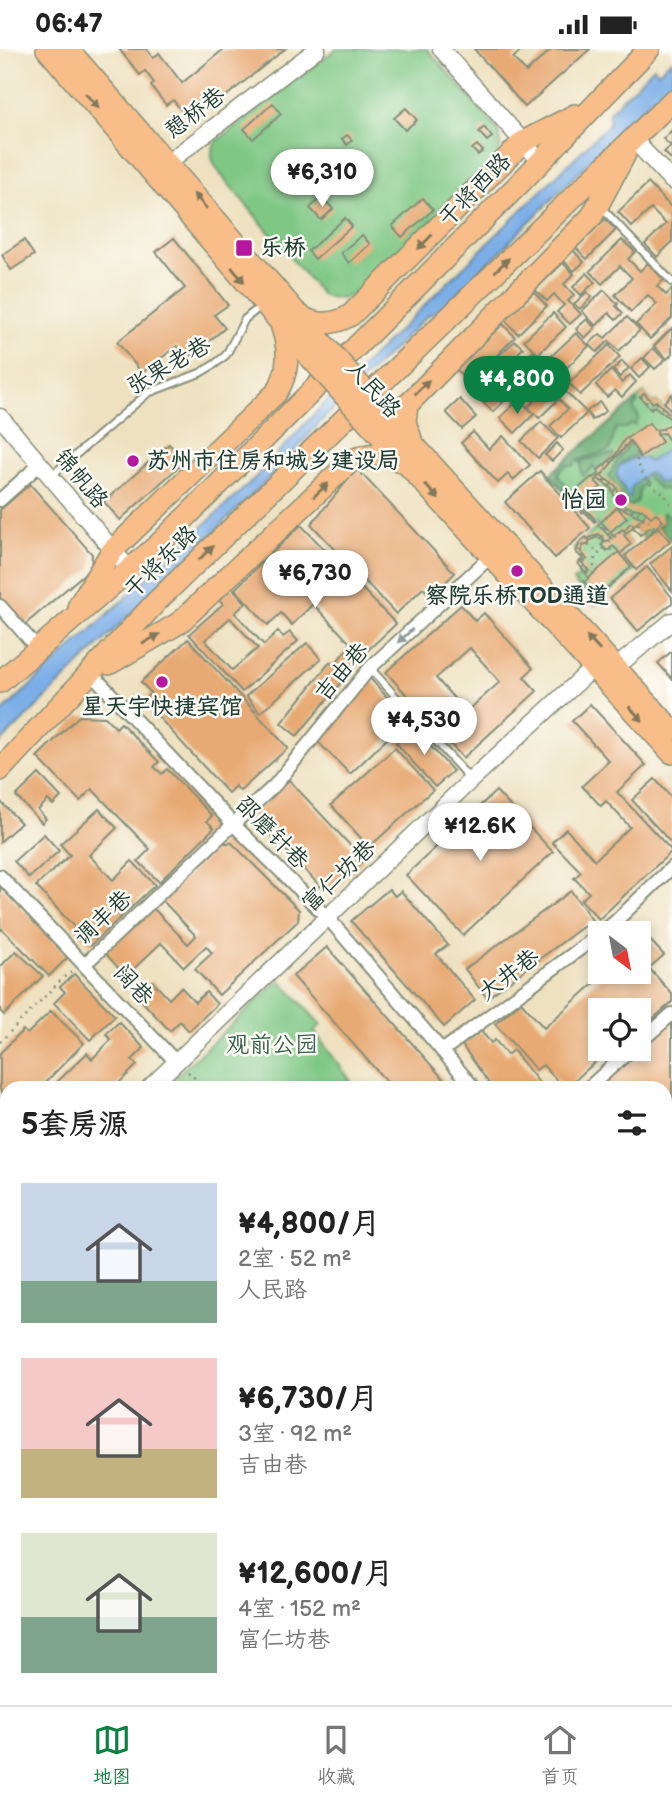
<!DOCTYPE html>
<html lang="zh">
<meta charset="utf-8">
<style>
:root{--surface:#fff;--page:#f6f6f6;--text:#222;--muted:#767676;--line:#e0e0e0;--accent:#0b8043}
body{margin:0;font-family:"Balsamiq Sans","LXGW WenKai TC",sans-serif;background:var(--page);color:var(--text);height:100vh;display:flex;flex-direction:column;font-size:26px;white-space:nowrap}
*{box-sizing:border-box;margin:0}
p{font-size:23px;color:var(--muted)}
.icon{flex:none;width:38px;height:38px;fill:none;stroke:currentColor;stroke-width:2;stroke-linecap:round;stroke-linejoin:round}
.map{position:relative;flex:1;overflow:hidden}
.details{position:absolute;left:0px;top:1032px;width:672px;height:625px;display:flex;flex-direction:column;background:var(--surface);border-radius:21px 21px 0 0;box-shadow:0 4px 10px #0003}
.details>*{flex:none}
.needle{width:46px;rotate:148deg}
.tools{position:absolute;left:588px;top:872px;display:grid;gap:14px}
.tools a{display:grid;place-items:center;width:63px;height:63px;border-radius:0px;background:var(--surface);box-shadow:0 4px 10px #0003;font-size:35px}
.price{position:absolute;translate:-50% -60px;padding:0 16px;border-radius:24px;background:#fff;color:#222;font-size:23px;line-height:46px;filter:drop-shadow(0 2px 4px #0008)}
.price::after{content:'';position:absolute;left:50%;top:42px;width:21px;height:16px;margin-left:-10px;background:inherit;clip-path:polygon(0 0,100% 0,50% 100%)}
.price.selected{background:var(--accent);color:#fff}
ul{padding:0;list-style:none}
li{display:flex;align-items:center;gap:21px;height:175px;padding:0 21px}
li span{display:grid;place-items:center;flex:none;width:196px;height:140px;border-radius:0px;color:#555}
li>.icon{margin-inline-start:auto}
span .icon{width:84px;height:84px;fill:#fffc;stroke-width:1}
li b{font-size:30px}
h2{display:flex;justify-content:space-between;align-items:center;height:84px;padding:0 21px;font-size:30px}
.status{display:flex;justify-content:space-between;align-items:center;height:49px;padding:0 35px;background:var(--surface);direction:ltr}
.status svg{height:19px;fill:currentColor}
.tabs{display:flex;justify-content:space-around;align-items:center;height:98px;border-top:2px solid var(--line);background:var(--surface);font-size:19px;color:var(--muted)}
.tabs a{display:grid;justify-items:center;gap:4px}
.tabs .selected{color:var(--accent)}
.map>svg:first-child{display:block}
.green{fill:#7fc784;stroke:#4f825c;stroke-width:2}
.forest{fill:#67ac72;stroke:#437453;stroke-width:2}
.water{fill:#7baee7;stroke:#4d768e;stroke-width:2}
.building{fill:#e8aa74;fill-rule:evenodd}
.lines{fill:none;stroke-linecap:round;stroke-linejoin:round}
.service-casing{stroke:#868f7a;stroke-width:10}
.pedestrian-casing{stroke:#868f7a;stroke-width:13}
.minor-casing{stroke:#868f7a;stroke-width:16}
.tertiary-casing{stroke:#868f7a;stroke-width:19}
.primary-casing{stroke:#868f7a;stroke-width:24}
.path{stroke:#868f7a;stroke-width:2.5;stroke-dasharray:2 5;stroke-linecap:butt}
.service{stroke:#fff;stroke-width:6}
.pedestrian{stroke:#fff;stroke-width:10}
.minor{stroke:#fff;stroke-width:12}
.tertiary{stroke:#fff;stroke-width:16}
.primary{stroke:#f8bd88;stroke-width:21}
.primary-bridge-casing{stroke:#868f7a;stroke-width:24;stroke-linecap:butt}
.primary-bridge{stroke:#f8bd88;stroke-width:21}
.oneway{fill:#81775a}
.oneway2{fill:#8f9e9a}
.poi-dot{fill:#b5179e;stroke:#fdfcf7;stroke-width:2.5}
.labels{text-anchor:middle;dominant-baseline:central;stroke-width:5;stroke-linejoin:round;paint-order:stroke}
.street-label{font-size:23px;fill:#1f3d34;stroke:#fdfcf7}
.poi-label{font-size:23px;font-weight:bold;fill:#1f3d34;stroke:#fdfcf7;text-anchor:start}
.park-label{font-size:23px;fill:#376048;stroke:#fdfcf7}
</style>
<div class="status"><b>06:47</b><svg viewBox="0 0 49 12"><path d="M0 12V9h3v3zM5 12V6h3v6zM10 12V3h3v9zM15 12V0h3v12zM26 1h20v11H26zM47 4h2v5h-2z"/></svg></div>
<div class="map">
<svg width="672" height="1656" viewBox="0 0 672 1656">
<rect width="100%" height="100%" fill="#fdfcf7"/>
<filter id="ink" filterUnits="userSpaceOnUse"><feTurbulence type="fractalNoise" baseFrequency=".0143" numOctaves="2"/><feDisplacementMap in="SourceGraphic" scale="14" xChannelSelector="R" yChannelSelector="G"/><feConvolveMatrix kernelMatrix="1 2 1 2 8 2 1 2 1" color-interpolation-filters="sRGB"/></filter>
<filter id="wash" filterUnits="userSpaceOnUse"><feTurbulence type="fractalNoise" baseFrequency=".00686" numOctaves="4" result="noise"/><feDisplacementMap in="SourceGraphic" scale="28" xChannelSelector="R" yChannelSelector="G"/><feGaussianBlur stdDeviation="1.57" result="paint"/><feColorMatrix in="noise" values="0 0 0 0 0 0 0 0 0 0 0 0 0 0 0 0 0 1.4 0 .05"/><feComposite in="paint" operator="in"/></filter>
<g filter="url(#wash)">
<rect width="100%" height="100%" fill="#eee1c0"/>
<g class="green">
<path d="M336,0H427L495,77C503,89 502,99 494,112L363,239C350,249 336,254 321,245L222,127C213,115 207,105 217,92Z"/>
<path d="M644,344L653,354L656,352L672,367V490L670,491L658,477L643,489L633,478L624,486L631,495L620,505L635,522L595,556L573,532L585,522L578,514L583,510L573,499L598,478L565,445L549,426Z"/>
<path d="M280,931L321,976L314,982L351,1032L341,1040L163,1039Z"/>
</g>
<g class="forest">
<path d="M635,352L638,353L633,359L639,368L635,377L631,375L626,379H616L610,401L579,411L582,414L584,411C595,410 602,405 613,405L615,407L597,422L593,418L583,427L581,424V415L577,411L573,417L568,416L560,421L558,427L567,437L566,443L550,425Z"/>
<path d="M631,393L638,404L621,414L616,424L624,442L631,448L630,440L641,429L645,434L640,439L637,453L630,457C621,452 614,436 609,427C614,417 623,401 631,393Z"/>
<path d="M650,424L661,433L668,432L672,434V441L660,440L648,430L647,425Z"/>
<path d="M663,463L672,468V490L670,491L658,477L663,473Z"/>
</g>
<g class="water">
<path d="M672,11V35L661,46L652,49L447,256L427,267L324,369L283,415L0,694V665L252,432L318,361L609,75V63L654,18L658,23Z"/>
<path d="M665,402L672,406V434L668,432L664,434L658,433L650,424L646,425L631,439V449L628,448L616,424L620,416L634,409H645L649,413Z"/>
</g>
<g id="blocks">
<g class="building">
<path d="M119,0H147L153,9L159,4L182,34L224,0H285L210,60L201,50L184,64L173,51L166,56L151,37L154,34L145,22L140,26Z"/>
<path d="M474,0H523L513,9L526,23L552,0H590L525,58Z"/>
<path d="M273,54L281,65L253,90L244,80Z"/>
<path d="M406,59L417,71L405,81L394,69Z"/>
<path d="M484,78L492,88L487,92L479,83Z"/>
<path d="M672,81V111L664,103L671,97L663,90Z"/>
<path d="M347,86L352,91L347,96L342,90Z"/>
<path d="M477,96L483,102L478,106L472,100Z"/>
<path d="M648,134L672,159V193L657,208L645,195L666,175L651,160L632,178L618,163Z"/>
<path d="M322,148L333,160L321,171L310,159Z"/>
<path d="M423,149L433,161L402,188L392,177Z"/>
<path d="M345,169L352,177L315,210L308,202Z"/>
<path d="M605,170L616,181L587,210L576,199Z"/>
<path d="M362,186L370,195L349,214L341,204Z"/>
<path d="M174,189L228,256L214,266L225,279L187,310L177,297L142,324L117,293L185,239L156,203Z"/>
<path d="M24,191L34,206L11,221L2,206Z"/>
<path d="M622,191L635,203L628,210L640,222L648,214L664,231L657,237L666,246L672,240V269L650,290L636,275L657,255L648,246L631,263L615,246L632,229L620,217L602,235L590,222Z"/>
<path d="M573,201L584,213L574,222L563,211Z"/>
<path d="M563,214L574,225L564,235L574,246L568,252L581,265L570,275L557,263L564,256L554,245L547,252L535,241Z"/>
<path d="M587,224L595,233L581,246L573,238Z"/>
<path d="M604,241L618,255L616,257L623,264L616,271L609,264L596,277L582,262Z"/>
<path d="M534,243L547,257L518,285L505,271Z"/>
<path d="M587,243L592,248L580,260L574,255Z"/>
<path d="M553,264L566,278L538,305L524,291Z"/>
<path d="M627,268L640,281L619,302L609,292L597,303L589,295L600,285L605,289Z"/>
<path d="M587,270L595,279L585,289L576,280Z"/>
<path d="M503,275L515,288L489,314L516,340L493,363L477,347L492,333L481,322L469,333L456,320Z"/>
<path d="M672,279V305L667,310L654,297Z"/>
<path d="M576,284L589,297L558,327L545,313Z"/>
<path d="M515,292L523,299L507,315L516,307L529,319L513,334L491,314Z"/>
<path d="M609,296L620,308L580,346L569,334Z"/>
<path d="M653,299L665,311L655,320L644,309Z"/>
<path d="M533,302L545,314L540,319L549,329L526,351L517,342L535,325L523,312Z"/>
<path d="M642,309L650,318L639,329L631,320Z"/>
<path d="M622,312L629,319L620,328L613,321Z"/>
<path d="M611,321L622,334L630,326L636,333L622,348L615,341L607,348L596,336Z"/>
<path d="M555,332L587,364L561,389L550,377L568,360L559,350L539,369L528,358Z"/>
<path d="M644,344L653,354L656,352L672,367V371L654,357L651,360L640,348Z"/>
<path d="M672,345V362L664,353Z"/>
<path d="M460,350L476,368L462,380L446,363Z"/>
<path d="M519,350L534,365L515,384L500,369Z"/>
<path d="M600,353L606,362L592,371L587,362Z"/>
<path d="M541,373L558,389L538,409L521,392Z"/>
<path d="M649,374L654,381L662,380L672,374V388L668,390L664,384L657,385L662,393L640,408L630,392L601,427L616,437L623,455L627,458L643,461L651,468L656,464L663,472L653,481L650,478L640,486L633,478L624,486L631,495L620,505L631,518L597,548L584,533L619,503L613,497L607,502L601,496L604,494L601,490L597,488L589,492V495L583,497L581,503L587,510L582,514L589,522L586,525L578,514L583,510L576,503L580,493L586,488L587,490L598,485L602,487L606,493L611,489L601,478L608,480L601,473L617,458L627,469L610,483L613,487L622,480L624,482L630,474L635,476L643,469L619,458L611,439L598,430L595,432L601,438L577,459L575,457L580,453L573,444L592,428L593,429L599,425L598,421L615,407L624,391Z"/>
<path d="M473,383L489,400L503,387L530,416L513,431L508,425L498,434L461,394Z"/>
<path d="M557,394L563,401L552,412L545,406Z"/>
<path d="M169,395L185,412L120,471L104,453Z"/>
<path d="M357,420L455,524L431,547L423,539L396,565L311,475Z"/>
<path d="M540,422L590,479L555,509L505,453Z"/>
<path d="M30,435L92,505L91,519L22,578L0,554V461Z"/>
<path d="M585,459L596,472L594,473L585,463L582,464L581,462Z"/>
<path d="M301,476L396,575L369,600L297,687L281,674L330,613L334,616L351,595L313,555L292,576L281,564L268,576L235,540Z"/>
<path d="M658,478L670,492L636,521L625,507Z"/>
<path d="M672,497V542L650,515Z"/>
<path d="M647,518L672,548V554L638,582L610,549Z"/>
<path d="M232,538L246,554L235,564L264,596L278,582L283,588L290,583L298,592L242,643L189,585L223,555L219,550ZM230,569L258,599L232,621L205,591Z"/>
<path d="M461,556L475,572L484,564L533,619L524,628L537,642L463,709L386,623ZM470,599L500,633L466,663L436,629Z"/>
<path d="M188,590L288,699L240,742L235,737L228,744L143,651L151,644L141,633Z"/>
<path d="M307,594L321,610L260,664L246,647Z"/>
<path d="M672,602V630L658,614Z"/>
<path d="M370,629L407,671L350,725L318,693Z"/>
<path d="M590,655L646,716L617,743L672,802L599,870L581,851L589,844L574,829L581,823L552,793L566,780L595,811L630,778L606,752L601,757L582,737L609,712L572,672Z"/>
<path d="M79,667L105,668L116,679L121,674L159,713L154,718L162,725L167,720L212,767L207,772L214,779L159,833L138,812L150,800L92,740L80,752L37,708Z"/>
<path d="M413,678L453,722L435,738L396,694Z"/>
<path d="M395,699L433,741L369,798L331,756Z"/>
<path d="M39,725L61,748L53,756L48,751L38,761L46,770L42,774L16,747Z"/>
<path d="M655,730L672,749V795L632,751Z"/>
<path d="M289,731L364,811L334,839L321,838L252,766Z"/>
<path d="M496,742L553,803L463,886L406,826Z"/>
<path d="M0,752L21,774L0,793Z"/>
<path d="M99,760L117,779L89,806L113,831L132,812L155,836L91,896L36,837L70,806L60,795Z"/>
<path d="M44,785L59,802L29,829L14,812Z"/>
<path d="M222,794H232L299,861L298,872L219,946L195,920L212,904L206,897L184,918L161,894L126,927L104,903L152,858L188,895L196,887L162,851Z"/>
<path d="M0,837L69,907L49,927L2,880L0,882Z"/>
<path d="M389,840L395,847L401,842L448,896L436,905L475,951L444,978L351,872Z"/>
<path d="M571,842L592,871L487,949L465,920Z"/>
<path d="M647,888L664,906L649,919L672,945V953L646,976L642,971L639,974V961H600V999H611L565,1040L543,1016L536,1021L495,975L521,953L544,979L608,922H639V895Z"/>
<path d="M327,898L447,1034L441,1040H393L293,927Z"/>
<path d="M16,902L43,927L4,966L0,962V918Z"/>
<path d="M74,925L115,967L90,991L54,954L65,943L60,938Z"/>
<path d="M152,932L169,950L181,938L195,953L206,943L217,955L189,982L180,972L170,982L137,947Z"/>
<path d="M51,962L84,994L39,1040H7V1048L0,1041V1004L23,981L27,985Z"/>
<path d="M119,973L144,999L132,1011L137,1016L113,1040H50L87,1004L92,1010L111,991L106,985Z"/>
<path d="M672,973V1085L665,1091V1040H596Z"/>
<path d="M481,982L491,994L495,991L507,1006L513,1001L544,1040H493L462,996Z"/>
<path d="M0,1082L7,1089V1149L0,1157Z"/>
<path d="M672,1117V1249L665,1241V1123Z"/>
<path d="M7,1213V1310L0,1302V1221Z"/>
<path d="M672,1318V1476L665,1482V1324Z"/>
<path d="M0,1360L7,1367V1410L0,1416Z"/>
<path d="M7,1416V1491L0,1497V1422Z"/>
<path d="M7,1516V1595L0,1587V1522Z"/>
<path d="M672,1565V1600L665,1592V1571Z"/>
<path d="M60,1650H198L203,1656H53Z"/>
<path d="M382,1650H398L403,1656H387Z"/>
<path d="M424,1650H447L441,1656H417Z"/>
<path d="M452,1650H455L460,1656H446Z"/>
<path d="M553,1650H649L642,1656H558Z"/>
</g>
</g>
</g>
<g filter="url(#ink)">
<use href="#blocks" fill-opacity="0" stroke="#868f7a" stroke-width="2"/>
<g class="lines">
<g class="service-casing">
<g id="service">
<path d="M601,158L672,233"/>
<path d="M51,427L148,344L200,324L215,315L226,306L245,270L261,257"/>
<path d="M370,619L470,730"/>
<path d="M0,1622L7,1631"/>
<path d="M23,1650L28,1656"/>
</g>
</g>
<g class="pedestrian-casing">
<g id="pedestrian">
<path d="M0,1068L7,1075"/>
<path d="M665,1304L672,1298"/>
<path d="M359,1650L364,1656"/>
<path d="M529,1650L533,1656"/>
<path d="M275,1656L282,1650"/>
</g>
</g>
<g class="minor-casing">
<g id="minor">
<path d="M0,451L39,416"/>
<path d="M0,557L38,600"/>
<path d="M92,625L234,776L328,869L475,1040"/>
<path d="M0,827L176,1013"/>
<path d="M601,884L615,873L672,818"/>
<path d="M85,915L275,736L370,619L491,507"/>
<path d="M639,994L672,965"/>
<path d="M442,1002L600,885"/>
<path d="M587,1040L633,999"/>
<path d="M665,1106L672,1101"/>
<path d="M665,1258L672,1266"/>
<path d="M0,1508L7,1502"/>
<path d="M665,1510L672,1518"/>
<path d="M48,1656L55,1650"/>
</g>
</g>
<g class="tertiary-casing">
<g id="tertiary">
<path d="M441,0L540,112"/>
<path d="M633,90L672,132"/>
<path d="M167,114L317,0"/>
<path d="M0,368L129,520"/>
<path d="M615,619L672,572"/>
<path d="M148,1040L471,731L593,619"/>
<path d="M0,1188L7,1180"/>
<path d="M0,1340L7,1348"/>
</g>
</g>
<g class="primary-casing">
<g id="primary">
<path d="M47,0L311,309"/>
<path d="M68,0L325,297"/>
<path d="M298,265C315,278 334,276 351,266L523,93L575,66"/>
<path d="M383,362L672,681"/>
<path d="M370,375L672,704"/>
<path d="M411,390L405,373L407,356L592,167L625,105"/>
<path d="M79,556L112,502L276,344C289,325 290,301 282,279"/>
<path d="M109,615L179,574L351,412C370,402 385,404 404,414"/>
<path d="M0,633L159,495L519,135L649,0"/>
<path d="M0,721L158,551L672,52"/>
</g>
</g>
<g class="path">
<path d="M641,347L651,358L656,354L672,368"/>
<path d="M656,383L671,377L672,379"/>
<path d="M637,403V413L645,429L657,441L664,444L672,458"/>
<path d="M605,418L620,404L629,391"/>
<path d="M599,427L615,438L622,455L631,461L643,462L650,469"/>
<path d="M597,428C602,432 609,434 612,439C624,457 617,460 642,465L655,479"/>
<path d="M581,454L577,457L582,463L584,461L613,490"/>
<path d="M632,477L635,478L646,469"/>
<path d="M588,491L598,486L605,494"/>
<path d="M609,493L621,482L624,484L628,480"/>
<path d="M588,496L599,504"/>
<path d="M610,500L616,506"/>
<path d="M593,525L595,509L604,499"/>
<path d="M578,538L588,528L584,524L587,522L580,514L584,510L579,503L582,495"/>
<path d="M0,993L63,929L73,922"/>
<path d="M188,1023L197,1031L199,1040"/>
</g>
<use href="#service" class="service"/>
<use href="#pedestrian" class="pedestrian"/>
<use href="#minor" class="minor"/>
<use href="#tertiary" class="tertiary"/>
<use href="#primary" class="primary"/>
<g class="primary-bridge-casing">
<g id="primary-bridge">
<path d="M325,297L383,362"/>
<path d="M311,309L370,375"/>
</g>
</g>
<use href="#primary-bridge" class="primary-bridge"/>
</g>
<defs><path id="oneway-solid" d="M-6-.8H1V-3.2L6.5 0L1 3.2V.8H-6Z" transform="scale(1.75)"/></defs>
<g class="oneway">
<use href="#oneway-solid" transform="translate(92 52) rotate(49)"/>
<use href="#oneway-solid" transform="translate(200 152) rotate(-131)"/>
<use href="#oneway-solid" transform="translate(425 193) rotate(135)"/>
<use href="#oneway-solid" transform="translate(502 216) rotate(-44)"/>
<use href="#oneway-solid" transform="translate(238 226) rotate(50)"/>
<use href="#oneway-solid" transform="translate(422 338) rotate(-45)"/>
<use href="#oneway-solid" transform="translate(321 441) rotate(-43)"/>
<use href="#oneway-solid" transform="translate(432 443) rotate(47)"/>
<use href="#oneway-solid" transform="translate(206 504) rotate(-44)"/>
<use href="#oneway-solid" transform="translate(151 590) rotate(-30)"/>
<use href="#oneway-solid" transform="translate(593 594) rotate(-132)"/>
<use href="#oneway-solid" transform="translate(636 665) rotate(47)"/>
</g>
<use class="oneway2" href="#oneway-solid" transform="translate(405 587) rotate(137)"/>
</g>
<g class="poi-dot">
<rect x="235" y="190" width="18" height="18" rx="3.5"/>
<circle cx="133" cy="412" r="7"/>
<circle cx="621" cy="451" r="7"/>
<circle cx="517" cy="522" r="7"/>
<circle cx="162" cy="633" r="7"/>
</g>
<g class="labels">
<g class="street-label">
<text transform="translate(195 64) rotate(-37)">憩桥巷</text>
<text transform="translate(475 141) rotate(-46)">干将西路</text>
<text transform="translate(169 317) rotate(-30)">张果老巷</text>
<text transform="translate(373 340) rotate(48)">人民路</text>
<text transform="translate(81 430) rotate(50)">锦帆路</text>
<text transform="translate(161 513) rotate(-45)">干将东路</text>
<text transform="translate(342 623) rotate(-49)">吉由巷</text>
<text transform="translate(272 784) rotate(45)">邵磨针巷</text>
<text transform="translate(339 827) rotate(-44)">富仁坊巷</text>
<text transform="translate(103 869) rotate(-43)">调丰巷</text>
<text transform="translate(509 926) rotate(-37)">大井巷</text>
<text transform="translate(133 936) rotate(47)">阔巷</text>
</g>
<g class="poi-label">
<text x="260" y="199">乐桥</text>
<text x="147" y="412">苏州市住房和城乡建设局</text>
<text x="607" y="451" text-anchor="end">怡园</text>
<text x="517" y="547" text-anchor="middle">察院乐桥TOD通道</text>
<text x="162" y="658" text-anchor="middle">星天宇快捷宾馆</text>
</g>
<g class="park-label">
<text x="272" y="996">观前公园</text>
</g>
</g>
</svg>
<div class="tools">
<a><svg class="needle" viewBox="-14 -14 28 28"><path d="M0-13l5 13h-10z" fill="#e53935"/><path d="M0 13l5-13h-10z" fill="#767676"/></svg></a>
<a><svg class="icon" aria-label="locate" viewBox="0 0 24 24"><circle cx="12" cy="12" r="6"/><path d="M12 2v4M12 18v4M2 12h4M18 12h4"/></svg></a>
</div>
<b class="price" style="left:322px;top:160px">¥6,310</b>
<b class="price selected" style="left:517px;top:367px">¥4,800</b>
<b class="price" style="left:315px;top:561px">¥6,730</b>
<b class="price" style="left:424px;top:708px">¥4,530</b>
<b class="price" style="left:480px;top:814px">¥12.6K</b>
<section class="details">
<h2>5套房源<svg class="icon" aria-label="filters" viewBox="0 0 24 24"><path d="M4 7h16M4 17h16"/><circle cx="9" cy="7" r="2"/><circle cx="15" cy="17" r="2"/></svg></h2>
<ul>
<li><span style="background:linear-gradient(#c9d6e8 70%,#7fa58c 0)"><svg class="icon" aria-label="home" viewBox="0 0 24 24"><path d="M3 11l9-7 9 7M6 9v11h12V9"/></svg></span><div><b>¥4,800/月</b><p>2室 · 52 m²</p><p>人民路</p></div></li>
<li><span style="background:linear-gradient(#f6c9c9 65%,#c2b280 0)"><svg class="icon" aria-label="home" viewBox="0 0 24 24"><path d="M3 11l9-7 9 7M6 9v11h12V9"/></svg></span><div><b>¥6,730/月</b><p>3室 · 92 m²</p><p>吉由巷</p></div></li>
<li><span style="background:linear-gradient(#dfe7d0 60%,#7fa58c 0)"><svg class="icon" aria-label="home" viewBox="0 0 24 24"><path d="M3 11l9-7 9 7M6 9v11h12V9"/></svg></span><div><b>¥12,600/月</b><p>4室 · 152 m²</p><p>富仁坊巷</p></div></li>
</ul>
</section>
</div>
<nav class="tabs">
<a class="selected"><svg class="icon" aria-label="map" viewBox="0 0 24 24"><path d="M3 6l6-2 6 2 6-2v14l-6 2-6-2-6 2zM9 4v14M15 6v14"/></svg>地图</a>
<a><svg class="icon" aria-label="saved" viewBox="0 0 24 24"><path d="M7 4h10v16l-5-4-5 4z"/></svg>收藏</a>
<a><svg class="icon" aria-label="home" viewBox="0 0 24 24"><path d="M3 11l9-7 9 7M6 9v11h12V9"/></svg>首页</a>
</nav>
